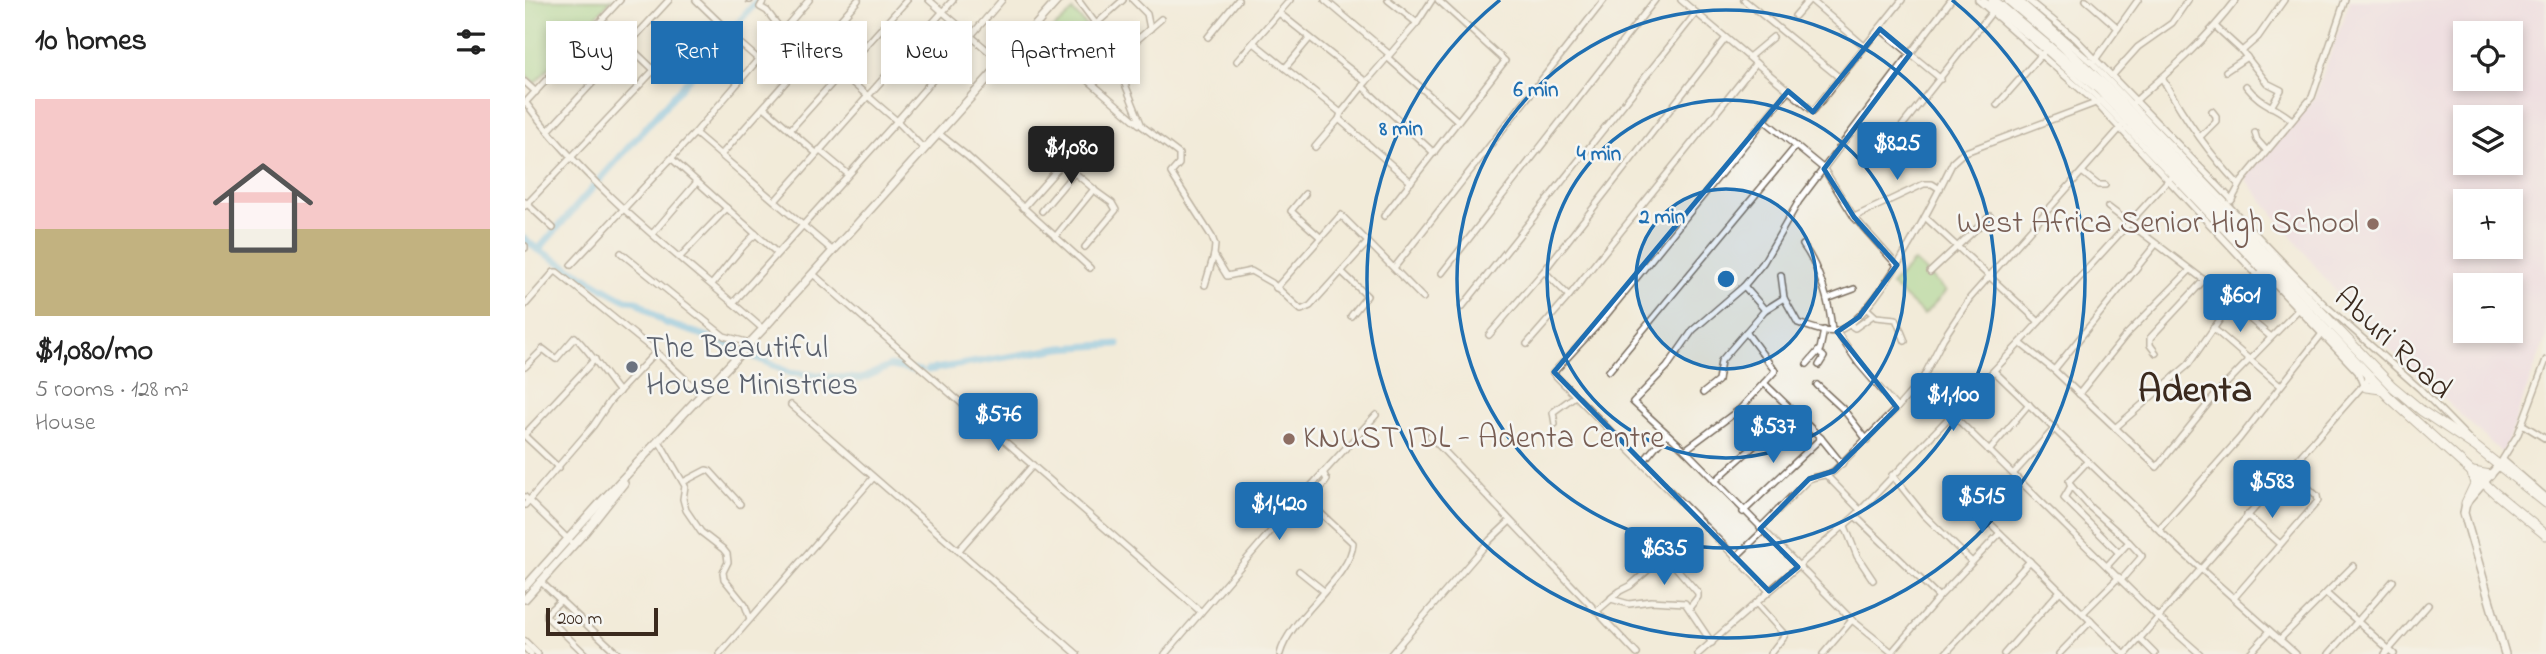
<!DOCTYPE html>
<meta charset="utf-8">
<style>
:root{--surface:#fff;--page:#f2f2f2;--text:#222;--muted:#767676;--line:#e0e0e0;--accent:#1f6fb2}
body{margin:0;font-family:"Indie Flower",sans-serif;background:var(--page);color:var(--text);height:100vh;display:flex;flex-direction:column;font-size:26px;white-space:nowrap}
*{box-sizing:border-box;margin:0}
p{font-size:23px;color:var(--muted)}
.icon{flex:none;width:38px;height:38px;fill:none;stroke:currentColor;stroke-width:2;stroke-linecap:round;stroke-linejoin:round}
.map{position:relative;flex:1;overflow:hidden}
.details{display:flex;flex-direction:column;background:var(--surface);width:525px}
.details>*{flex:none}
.banner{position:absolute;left:21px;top:21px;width:665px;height:63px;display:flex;gap:14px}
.controls{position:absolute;left:1928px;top:21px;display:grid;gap:14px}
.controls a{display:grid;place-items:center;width:70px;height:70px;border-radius:0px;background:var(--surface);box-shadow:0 4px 10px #0003;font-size:35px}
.scale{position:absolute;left:21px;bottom:18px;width:112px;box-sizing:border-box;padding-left:7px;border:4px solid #3b2a1e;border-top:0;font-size:19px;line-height:24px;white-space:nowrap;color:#3b2a1e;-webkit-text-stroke:5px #f6f6f2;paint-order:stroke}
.price{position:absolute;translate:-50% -60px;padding:0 16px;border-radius:7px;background:var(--accent);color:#fff;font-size:23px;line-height:46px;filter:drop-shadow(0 2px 4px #0008)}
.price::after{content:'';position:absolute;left:50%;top:42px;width:21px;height:16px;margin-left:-10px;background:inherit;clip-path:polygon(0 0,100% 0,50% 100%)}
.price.current{background:#222;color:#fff}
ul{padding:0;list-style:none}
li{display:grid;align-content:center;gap:14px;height:371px;padding:0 35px}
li+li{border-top:2px solid var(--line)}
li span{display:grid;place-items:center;height:217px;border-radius:0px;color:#555}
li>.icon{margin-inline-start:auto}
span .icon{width:126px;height:126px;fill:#fffc;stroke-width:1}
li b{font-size:30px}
h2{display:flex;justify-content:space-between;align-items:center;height:84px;padding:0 35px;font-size:30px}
.chip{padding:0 24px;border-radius:0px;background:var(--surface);box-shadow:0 4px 10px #0003;font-size:24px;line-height:63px}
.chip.current{background:var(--accent);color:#fff}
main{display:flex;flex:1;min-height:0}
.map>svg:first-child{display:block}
.built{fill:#ebd1eb;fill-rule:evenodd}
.green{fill:#96d083;stroke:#687d50;stroke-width:2}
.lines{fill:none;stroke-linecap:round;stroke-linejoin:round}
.river{stroke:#6dbce8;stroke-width:7}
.minor-casing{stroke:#7b6e5f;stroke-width:8}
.major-casing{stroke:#7b6e5f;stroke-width:10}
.highway-casing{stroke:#7b6e5f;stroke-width:11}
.minor{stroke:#fff;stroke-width:5}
.major{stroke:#fff;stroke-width:7}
.highway{stroke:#fff;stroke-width:9}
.marked{fill:none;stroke:#1f6fb2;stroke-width:5;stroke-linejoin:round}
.ring{fill:none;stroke:#1f6fb2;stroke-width:3.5}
.education-dot{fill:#8d6e63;stroke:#f6f6f2;stroke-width:2.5}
.worship-dot{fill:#6b7280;stroke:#f6f6f2;stroke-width:2.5}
.labels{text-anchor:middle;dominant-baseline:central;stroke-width:5;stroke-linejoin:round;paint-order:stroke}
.education-label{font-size:32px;fill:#785e54;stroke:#f6f6f2;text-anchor:end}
.street-label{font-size:32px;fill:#3b2a1e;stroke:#f6f6f2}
.worship-label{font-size:32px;fill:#5b616d;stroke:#f6f6f2;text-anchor:start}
.district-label{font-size:38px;font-weight:bold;fill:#3b2a1e;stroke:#f6f6f2}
.centre{fill:#1f6fb2;stroke:#f6f6f2;stroke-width:3.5}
.ring-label{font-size:21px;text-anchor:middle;font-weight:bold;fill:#1f6fb2;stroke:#f6f6f2;stroke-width:5;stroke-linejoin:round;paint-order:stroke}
</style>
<main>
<section class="details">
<h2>10 homes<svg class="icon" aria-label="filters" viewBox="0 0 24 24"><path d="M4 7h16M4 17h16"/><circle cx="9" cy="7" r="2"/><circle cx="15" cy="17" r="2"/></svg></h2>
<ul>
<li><span style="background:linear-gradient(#f6c9c9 60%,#c2b280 0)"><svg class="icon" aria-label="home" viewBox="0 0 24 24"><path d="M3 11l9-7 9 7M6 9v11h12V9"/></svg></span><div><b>$1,080/mo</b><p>5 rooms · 128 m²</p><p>House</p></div></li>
</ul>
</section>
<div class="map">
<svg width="2021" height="654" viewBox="0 0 2021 654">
<rect width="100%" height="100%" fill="#f6f6f2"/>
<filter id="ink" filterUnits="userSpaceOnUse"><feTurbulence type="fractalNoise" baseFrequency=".0143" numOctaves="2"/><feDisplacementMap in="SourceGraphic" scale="14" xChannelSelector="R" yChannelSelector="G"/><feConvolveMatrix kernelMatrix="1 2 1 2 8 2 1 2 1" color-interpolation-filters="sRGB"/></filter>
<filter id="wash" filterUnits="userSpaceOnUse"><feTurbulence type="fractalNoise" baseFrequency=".00686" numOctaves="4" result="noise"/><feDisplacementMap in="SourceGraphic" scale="28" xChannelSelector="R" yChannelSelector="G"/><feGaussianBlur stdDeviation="1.57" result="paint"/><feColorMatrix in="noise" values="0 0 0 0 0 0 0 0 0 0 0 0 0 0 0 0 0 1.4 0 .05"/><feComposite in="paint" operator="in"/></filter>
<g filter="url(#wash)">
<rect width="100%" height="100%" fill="#f2ebd9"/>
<path class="built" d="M1825,0H2021V337L1978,454L1834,321L1719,177L1790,96ZM1941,33H1986V79H1941ZM1941,117H1986V163H1941ZM1941,201H1986V247H1941ZM1941,285H1986V331H1941Z"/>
<g class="green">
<path d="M0,0H86L10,83L0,74Z"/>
<path d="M548,11L567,32L539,58L519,37Z"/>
<path d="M1389,261L1421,291L1399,315L1366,285Z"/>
</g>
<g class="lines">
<g class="river">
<path d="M0,239L13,250L233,0"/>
<path d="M12,249L86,292L101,300L112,301L140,323L197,341L214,350"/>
<path d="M221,353L265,373L336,379L365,366L395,371"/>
<path d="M403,370L536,348L593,344"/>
</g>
</g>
</g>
<g filter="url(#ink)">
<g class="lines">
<g class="minor-casing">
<g id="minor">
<path d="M171,0L197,25"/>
<path d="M224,0H225"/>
<path d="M239,0L235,7L242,11L257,31"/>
<path d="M404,0L476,62"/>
<path d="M553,0L571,24L587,52L617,126L654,154V164L646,173L687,237L690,245L689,255L680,285"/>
<path d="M608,0L622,14L625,29"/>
<path d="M800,0L864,54"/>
<path d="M863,0L892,23"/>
<path d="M1156,0L1288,111L1377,0"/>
<path d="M1219,0L1315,78"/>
<path d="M1286,0L1339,46"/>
<path d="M1453,0L1571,103L1733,276"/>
<path d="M1458,0L1520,50L1576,101L1833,372L1838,385"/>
<path d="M1494,0L1567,63L1769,274L1800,305L1895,389L1945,440"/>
<path d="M1503,0L1550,38L1707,200"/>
<path d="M1561,0L1593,28"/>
<path d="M754,13L841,82"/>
<path d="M1270,16L1284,0"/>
<path d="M571,24L598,0"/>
<path d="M261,26L372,121L399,149"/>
<path d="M1691,27L1717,51L1742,83L1756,90L1746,107"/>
<path d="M574,29C561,40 546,49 549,68L614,124"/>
<path d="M1355,29L1416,79"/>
<path d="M683,37L713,0"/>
<path d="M729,43L816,113"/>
<path d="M217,45L233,59"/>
<path d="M1717,51L1733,37L1759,0"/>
<path d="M587,52L612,40L636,19"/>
<path d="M862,57L933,121"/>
<path d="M1224,57L1248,37"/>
<path d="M1570,60L1613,0"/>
<path d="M712,61L765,0"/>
<path d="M760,68L785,38"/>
<path d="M1701,71L1722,57"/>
<path d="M1587,76L1613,47L1647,23L1663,0"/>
<path d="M1637,78C1659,117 1683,153 1714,185"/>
<path d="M0,82L11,92"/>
<path d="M837,86L909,153"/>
<path d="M1721,86C1737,106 1749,105 1767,120"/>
<path d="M1609,102C1647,69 1680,41 1711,0"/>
<path d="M0,103L95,0"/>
<path d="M1,103C66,191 157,258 238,329"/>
<path d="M1472,105L1518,53"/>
<path d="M239,107L291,153"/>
<path d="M814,119L886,182"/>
<path d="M1239,120L1299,169L1329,217L1372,265"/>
<path d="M265,130L382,0"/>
<path d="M23,131L144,0"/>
<path d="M170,133L308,251"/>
<path d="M413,133L442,156L565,268"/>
<path d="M1730,133L1732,140L1741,150"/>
<path d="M1675,137L1691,121V116L1687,111"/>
<path d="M1362,145L1467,12"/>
<path d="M790,147L814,119L816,113L841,82L892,23L907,0"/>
<path d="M294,150L323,174"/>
<path d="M196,155L333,0"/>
<path d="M147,159L252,253"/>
<path d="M1557,172L1573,185H1580"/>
<path d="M780,194L766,211L795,237"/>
<path d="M250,201L428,0"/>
<path d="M1706,201L1717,181L1787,97L1820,0"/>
<path d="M0,202L28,228"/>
<path d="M0,206L129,70L104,46"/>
<path d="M1583,207L1679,280L1746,337"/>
<path d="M498,208L538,163L569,189L530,237"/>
<path d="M517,211L550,172"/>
<path d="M859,216L980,61L913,0"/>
<path d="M1329,217L1399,184H1407L1415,189"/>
<path d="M1400,217L1514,322"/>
<path d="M128,233L172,182"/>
<path d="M843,242L898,298"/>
<path d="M1278,245C1295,269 1305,303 1307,331"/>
<path d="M0,246V248"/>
<path d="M560,247L591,210L587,203L569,190"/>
<path d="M96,253L189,328L199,336L225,343"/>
<path d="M689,255L702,276L726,271L747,283L776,310L785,306L843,242L816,215L751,288"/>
<path d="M155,257L202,208"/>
<path d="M46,265L170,133L284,0"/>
<path d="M869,268L1079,0"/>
<path d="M1019,271L1044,296"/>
<path d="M817,272L842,296L826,316"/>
<path d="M1405,272L1465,216"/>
<path d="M917,273L1130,0"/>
<path d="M288,274L676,612"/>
<path d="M1256,275L1259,298"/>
<path d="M187,284C202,267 214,248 231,234"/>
<path d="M1302,299L1329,289"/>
<path d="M208,303L372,121L477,0"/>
<path d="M0,305L29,272H32L131,352L177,395"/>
<path d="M937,307L1171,13"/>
<path d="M1341,308L1351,317L1371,319L1380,341"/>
<path d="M1240,310L1259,298L1273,323C1285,327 1303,335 1315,330C1353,315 1409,200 1428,162L1438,153L1576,101"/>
<path d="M1325,325L1330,328L1347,316"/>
<path d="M1688,328L1755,386"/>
<path d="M1312,332L1334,364L1372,408"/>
<path d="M964,335L1019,271L1201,38"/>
<path d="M1495,343L1529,370L1632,467L1692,393L1773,310"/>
<path d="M1002,344L1044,296L1231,63"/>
<path d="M1293,352L1299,357L1294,365"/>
<path d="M1631,353L1625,345V338L1679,280"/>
<path d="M1282,364L1295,349L1299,330"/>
<path d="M0,367L18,349L31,359L50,337C67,354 79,373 94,392"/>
<path d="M1529,370L1631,244"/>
<path d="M1084,371L1271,146"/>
<path d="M1469,371L1658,553L1771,654"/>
<path d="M1398,378L1431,410"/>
<path d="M1239,383L1296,438L1317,464"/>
<path d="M1292,385L1318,409L1342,440"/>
<path d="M1178,393L1193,381L1196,361L1240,310L1219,286"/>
<path d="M1554,394L1601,335L1665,270"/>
<path d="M266,405L552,654"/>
<path d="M1427,414L1634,618L1675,654"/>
<path d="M1030,424L1028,412L1050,396"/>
<path d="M1997,424L2021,439"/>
<path d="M1590,428L1663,365L1698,315L1735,274"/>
<path d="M0,434L70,359"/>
<path d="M0,436L34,468"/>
<path d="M905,436L1112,654"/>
<path d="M134,441L160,486L158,499L161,510L176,532L198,549L202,554L203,562L198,572L199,579L220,605L225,619"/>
<path d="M1160,450L1215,409L1250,371L1221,332"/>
<path d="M1464,451L1504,404"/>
<path d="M1978,460L2021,497"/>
<path d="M1563,461L1544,481L1546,486L1539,498L1594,553"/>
<path d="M1117,463L1141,434"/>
<path d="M1974,465L1993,434L2021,360"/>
<path d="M1488,474L1530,428"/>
<path d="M1367,475L1399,515L1447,562"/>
<path d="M1302,476L1335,510"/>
<path d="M1190,481L1267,412"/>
<path d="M158,482L181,470L185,471L215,504"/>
<path d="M1546,486L1566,508L1604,542L1582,566"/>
<path d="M1428,488L1517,573L1599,654"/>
<path d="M0,497L48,544"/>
<path d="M0,505L68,426L85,401L131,352"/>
<path d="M1218,512L1296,438"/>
<path d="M1722,515L1755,544"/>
<path d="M1330,516L1414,597"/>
<path d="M1320,526L1332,556L1348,580"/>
<path d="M1235,528L1284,479C1293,475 1301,477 1309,471L1372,408L1398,378L1418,339L1445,298L1599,124"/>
<path d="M1634,529L1714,439L1796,335"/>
<path d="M1129,538L1140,555L1173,593V597L1165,607"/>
<path d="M434,550L508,465"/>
<path d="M1210,558L1238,531"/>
<path d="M774,571L799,591"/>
<path d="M1597,579L1617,556L1604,542"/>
<path d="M15,581L93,654"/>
<path d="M1244,591L1028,373L1078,319L1263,91"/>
<path d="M1802,594L1869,654"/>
<path d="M1086,598L1095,591L1105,586L1140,555"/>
<path d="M1709,598L1793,501L1792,496L1763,469"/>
<path d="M36,600L22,613V617L60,654"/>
<path d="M1232,604L1260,635L1245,654"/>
<path d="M1072,611L1086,599L1104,604L1126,601L1160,603L1187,643"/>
<path d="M1558,613L1594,577"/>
<path d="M1615,639L1630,654"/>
<path d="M1755,639L1828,566"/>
<path d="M0,641L13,654"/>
<path d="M0,648L6,654"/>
<path d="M1367,652L1414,597L1475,533"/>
<path d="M195,654L348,478"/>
<path d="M640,654L765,509L851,415"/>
<path d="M755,654C764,618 827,576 828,543L788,506L789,498L802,480L798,472"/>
<path d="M866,654L965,540L985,521"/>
<path d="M1173,654L1330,516L1495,343L1647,176"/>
<path d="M1298,654L1327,620"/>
<path d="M1369,654L1327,620L1160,450L1108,402L1142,367L1168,330L1219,286L1238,263L1274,201L1426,0"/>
<path d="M1420,654L1505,561"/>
<path d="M1479,654L1535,591"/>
<path d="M1534,654L1566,621"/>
<path d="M1601,654L1847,375"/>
<path d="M1724,654L1745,631"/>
<path d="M1804,654L1868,581"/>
<path d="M1860,654L1903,605"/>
</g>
</g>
<g class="major-casing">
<g id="major">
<path d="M1974,465L1941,503L1939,513L1980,654"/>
<path d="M0,587L76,502L238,329L533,0"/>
<path d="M0,599L61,531L99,483"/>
</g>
</g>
<g class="highway-casing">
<g id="highway">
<path d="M1468,0L1574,89L1864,397L1970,493L2021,535"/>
<path d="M1484,0L1530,39L1578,84L1867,386L1897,411L1951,447L2021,503"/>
<path d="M1841,387L1856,389"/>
<path d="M1948,472L1965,475"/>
<path d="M1941,503L1950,484L1947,473"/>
</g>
</g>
<use href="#minor" class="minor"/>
<use href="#major" class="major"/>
<use href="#highway" class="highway"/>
</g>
</g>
<path d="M0 0H2021V654H0ZM1355,29L1385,54L1299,169L1329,217L1372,265L1334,317L1312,332L1372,408L1309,471L1284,479L1235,529L1273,567L1244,591L1029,372L1263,91L1288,112Z" fill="#f2ebd9" fill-opacity=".55" fill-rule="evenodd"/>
<path class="marked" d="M1355,29L1385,54L1299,169L1329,217L1372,265L1334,317L1312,332L1372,408L1309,471L1284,479L1235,529L1273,567L1244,591L1029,372L1263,91L1288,112Z"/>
<circle cx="1201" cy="279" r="90" fill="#1f6fb2" fill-opacity=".12"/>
<g class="ring">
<circle cx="1201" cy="279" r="90"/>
<circle cx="1201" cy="279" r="179"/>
<circle cx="1201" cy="279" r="269"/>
<path d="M1427 0A359 359 0 1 1 975 0"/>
</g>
<g class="education-dot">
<circle cx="1848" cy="224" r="7"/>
<circle cx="764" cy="439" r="7"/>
</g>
<circle class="worship-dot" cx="107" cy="367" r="7"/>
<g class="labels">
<g class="education-label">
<text x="1834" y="224">West Africa Senior High School</text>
<text x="778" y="439" text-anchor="start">KNUST IDL - Adenta Centre</text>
</g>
<g class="street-label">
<text transform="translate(1867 344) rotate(43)">Aburi Road</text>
</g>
<g class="worship-label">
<text x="121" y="349">The Beautiful<tspan x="121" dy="37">House Ministries</tspan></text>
</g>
<g class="district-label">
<text x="1670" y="392">Adenta</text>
</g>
</g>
<circle cx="1201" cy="279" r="10" class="centre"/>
<g class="ring-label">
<text x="1011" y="96">6 min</text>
<text x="876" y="135">8 min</text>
<text x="1074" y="160">4 min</text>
<text x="1137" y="223">2 min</text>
</g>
</svg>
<div class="controls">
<a><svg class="icon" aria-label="locate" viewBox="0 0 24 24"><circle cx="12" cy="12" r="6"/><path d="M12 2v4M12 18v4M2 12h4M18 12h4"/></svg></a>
<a><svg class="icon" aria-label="layers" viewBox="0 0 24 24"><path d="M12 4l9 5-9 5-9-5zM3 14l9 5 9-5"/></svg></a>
<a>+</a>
<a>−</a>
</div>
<div class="scale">200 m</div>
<b class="price" style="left:1372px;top:182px">$825</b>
<b class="price current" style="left:546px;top:186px">$1,080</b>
<b class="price" style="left:1715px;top:334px">$601</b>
<b class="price" style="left:1428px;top:433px">$1,100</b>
<b class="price" style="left:473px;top:453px">$576</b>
<b class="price" style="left:1248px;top:465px">$537</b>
<b class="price" style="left:1747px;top:520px">$583</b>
<b class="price" style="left:1457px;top:535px">$515</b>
<b class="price" style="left:754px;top:542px">$1,420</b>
<b class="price" style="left:1139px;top:587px">$635</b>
<div class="banner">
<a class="chip">Buy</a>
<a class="chip current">Rent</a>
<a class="chip">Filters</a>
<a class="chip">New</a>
<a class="chip">Apartment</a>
</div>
</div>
</main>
